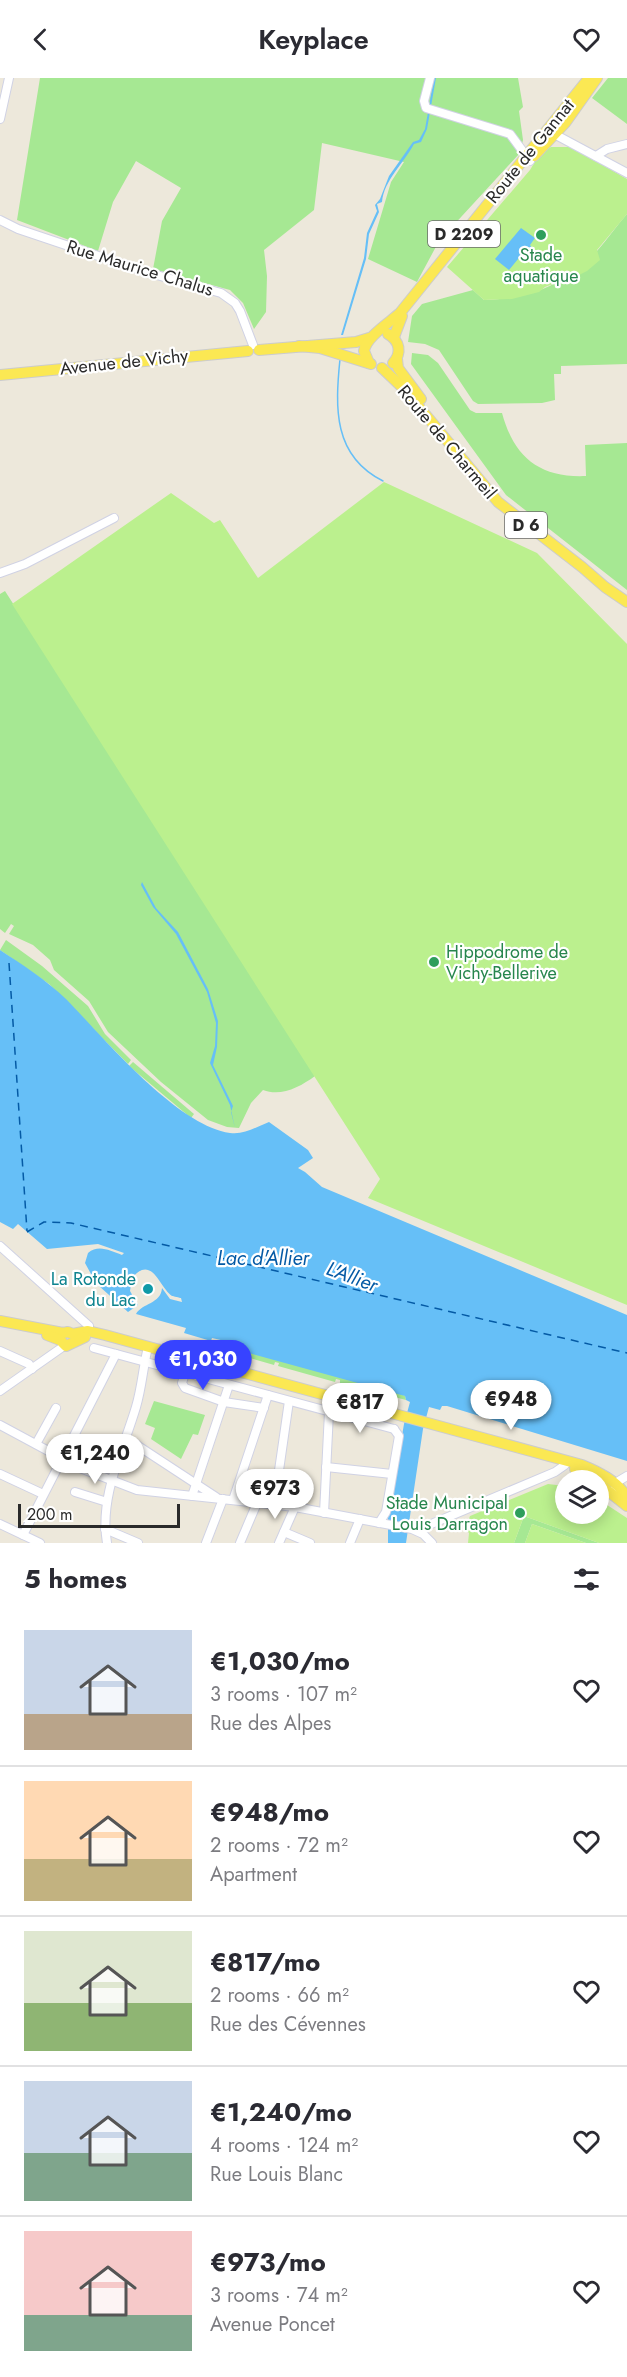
<!DOCTYPE html>
<meta charset="utf-8">
<style>
:root{--surface:#fff;--page:#f7f7f7;--text:#2b2b33;--muted:#7c7c81;--line:#e1e1e2;--accent:#3743ff}
body{margin:0;font-family:Jost,sans-serif;background:var(--page);color:var(--text);height:100vh;display:flex;flex-direction:column;font-size:22px;white-space:nowrap}
*{box-sizing:border-box;margin:0}
p{font-size:20px;color:var(--muted)}
.icon{flex:none;width:33px;height:33px;fill:none;stroke:currentColor;stroke-width:2;stroke-linecap:round;stroke-linejoin:round}
.map{position:relative;height:1465px;overflow:hidden}
.panel{display:flex;flex-direction:column;background:var(--surface);flex:1}
.panel>*{flex:none}
.fabs{position:absolute;left:555px;top:1392px;display:grid;gap:12px}
.fabs a{display:grid;place-items:center;width:54px;height:54px;border-radius:50%;background:var(--surface);box-shadow:0 3px 15px #0003;font-size:30px}
.scale{position:absolute;left:18px;bottom:15px;width:162px;box-sizing:border-box;padding-left:6px;border:3px solid #2a2a2a;border-top:0;font-size:16px;line-height:21px;white-space:nowrap;color:#2a2a2a;-webkit-text-stroke:4px #fff;paint-order:stroke}
.price{position:absolute;translate:-50% -51px;padding:0 14px;border-radius:21px;background:#fff;color:#222;font-size:20px;line-height:39px;filter:drop-shadow(0 2px 3px #0008)}
.price::after{content:'';position:absolute;left:50%;top:36px;width:18px;height:14px;margin-left:-9px;background:inherit;clip-path:polygon(0 0,100% 0,50% 100%)}
.price.selected{background:var(--accent);color:#fff}
ul{padding:0;list-style:none}
li{display:flex;align-items:center;gap:18px;height:150px;padding:0 24px}
li+li{border-top:2px solid var(--line)}
li span{display:grid;place-items:center;flex:none;width:168px;height:120px;border-radius:0px;color:#555}
li>.icon{margin-inline-start:auto}
span .icon{width:72px;height:72px;fill:#fffc;stroke-width:1}
li b{font-size:26px}
h2{display:flex;justify-content:space-between;align-items:center;height:72px;padding:0 24px;font-size:26px}
header{display:flex;justify-content:space-between;align-items:center;height:78px;padding:0 24px;background:var(--surface);font-size:27px;font-weight:600}
.map>svg:first-child{display:block}
.green{fill:#a6e893}
.pitch{fill:#bbf08e}
.water{fill:#66bff7}
.lines{fill:none;stroke-linecap:round;stroke-linejoin:round}
.stream{stroke:#66bff7;stroke-width:1.5}
.ferry{stroke:#045aa5;stroke-width:1.5;stroke-dasharray:8 6;stroke-linecap:butt}
.minor-casing{stroke:#d0d2e4;stroke-width:10}
.major-casing{stroke:#ccc;stroke-width:12}
.minor{stroke:#fff;stroke-width:8}
.major{stroke:#fbe853;stroke-width:10}
.leisure-dot{fill:#2e9e5b;stroke:#fff;stroke-width:2}
.culture-dot{fill:#0f9aa8;stroke:#fff;stroke-width:2}
.labels{text-anchor:middle;dominant-baseline:central;stroke-width:4.5;stroke-linejoin:round;paint-order:stroke}
.shield{fill:#fff;stroke:#6a6a6a;stroke-width:1.5}
.shield-label{font-size:16px;font-weight:bold;fill:#2a2a2a}
.street-label{font-size:18px;fill:#2a2a2a;stroke:#fff}
.leisure-label{font-size:18px;fill:#27864d;stroke:#fff}
.culture-label{font-size:18px;fill:#0d838f;stroke:#fff;text-anchor:end}
.water-label{font-size:20px;font-style:italic;fill:#045aa5;stroke:#fff}
</style>
<header><svg class="icon" aria-label="back" viewBox="0 0 24 24"><path d="M15 5l-7 7 7 7"/></svg>Keyplace<svg class="icon" aria-label="heart" viewBox="0 0 24 24"><path d="M12 20l-8-8c-3-5 5-10 8-4 3-6 11-1 8 4z"/></svg></header>
<div class="map">
<svg width="627" height="1465" viewBox="0 0 627 1465">
<rect width="100%" height="100%" fill="#ede8db"/>
<g class="green">
<path d="M40,0H518L523,29L519,33L523,62L520,75L439,163L417,204L368,181L391,104L404,84L322,65L314,132L264,172L267,198L266,234L254,251L243,225L230,212L153,191L162,143L181,110L136,83L113,124L98,173L17,142Z"/>
<path d="M608,0H627V46L592,20Z"/>
<path d="M627,136V286L561,288V296H554L555,322L542,325L478,326L473,323L439,272L425,266L408,264L412,238L422,226L473,212L484,222C534,220 561,208 597,173C608,161 616,148 627,136Z"/>
<path d="M412,275L428,277L438,285L470,332L476,335H502C514,379 539,400 586,398L585,367L627,365V512L506,417L411,286Z"/>
<path d="M5,513L315,998C300,1009 281,1019 263,1012L251,1025L239,1050L227,1049L208,1042L161,1004L108,954L89,923L54,892L50,882L33,867L9,856L14,848L11,846L5,855L0,851V516Z"/>
<path d="M6,862L42,888L88,928L105,956L131,982L128,986L49,906L0,872Z"/>
<path d="M133,984L194,1036L191,1040L129,988Z"/>
<path d="M224,1267L399,1315L405,1318L406,1322L340,1305V1302L336,1301L335,1304L278,1288L279,1285L275,1284L274,1287L239,1277L240,1274L236,1273L235,1276L223,1273Z"/>
<path d="M154,1323L205,1337L198,1357L193,1356L181,1381L151,1361L155,1350L145,1346Z"/>
<path d="M524,1438L599,1465H586L532,1446L525,1465H514Z"/>
</g>
<g class="pitch">
<path d="M551,69H572L627,101V136L597,172L600,182L587,193L569,202H563L545,209L539,214L512,221L484,222L447,189L530,92L539,77Z"/>
<path d="M384,404L537,475L627,566V1227L368,1120L380,1101L12,526L171,415L214,445L220,442L258,500Z"/>
<path d="M548,1406L565,1408L566,1436H598L599,1418L602,1420L601,1423L627,1440V1465H599L524,1438L514,1465H468L469,1455L465,1451L470,1438Z"/>
<path d="M532,1446L586,1465H525Z"/>
</g>
<g class="water">
<path d="M434,0H436L427,51L421,64L414,66C404,85 384,102 382,124L377,126L379,134L369,156L366,181L343,257H341L364,180L367,155L377,133L375,127L380,121L389,98L413,64L419,62L425,51Z"/>
<path d="M521,150L535,160L530,167L532,170L531,171L528,169L509,192L495,181Z"/>
<path d="M142,804L156,830L178,854L208,911L218,943L217,969L213,987L233,1028L231,1034L235,1050L230,1027L210,985L215,968L216,945L207,914L176,856L153,829L141,807Z"/>
<path d="M0,872C23,887 46,902 66,921C104,960 176,1047 230,1055C244,1057 256,1049 269,1044L308,1072L313,1080L298,1090L305,1094L322,1109L627,1237V1383L447,1328H442L440,1332L429,1329L423,1351L406,1465H388V1439L404,1346L410,1324L406,1322L405,1318L245,1274L224,1267L225,1263L212,1260L211,1263L184,1255L186,1250L136,1236C142,1225 161,1226 162,1210L170,1221L182,1224L181,1220C180,1220 173,1218 172,1218C159,1209 152,1176 132,1200L130,1213L138,1227L128,1234L89,1199L91,1196L85,1185L88,1175C99,1166 110,1173 122,1177L124,1175L98,1166L47,1171L18,1146L13,1151L0,1144Z"/>
</g>
<g class="lines">
<path class="stream" d="M340,281C335,330 333,378 383,403"/>
<g class="ferry">
<path d="M9,885L27,1153"/>
<path d="M27,1154L44,1144L71,1145L627,1275"/>
</g>
<g class="minor-casing">
<g id="minor">
<path d="M430,0L424,23L426,30L510,56L530,83"/>
<path d="M0,41L9,0"/>
<path d="M555,51L556,57L627,95"/>
<path d="M596,78L607,71L627,66"/>
<path d="M0,142L18,151L146,194L221,215L235,225L240,233L253,267"/>
<path d="M0,495L25,486L114,440"/>
<path d="M0,1168L89,1248L86,1258"/>
<path d="M94,1270L394,1351"/>
<path d="M0,1273L29,1286L32,1291"/>
<path d="M185,1295L182,1305L185,1310L224,1324L264,1330"/>
<path d="M0,1313L64,1268"/>
<path d="M0,1347L80,1390L137,1412L295,1429L412,1451L423,1456L432,1465"/>
<path d="M126,1360L216,1419"/>
<path d="M36,1366L56,1330"/>
<path d="M326,1389L392,1396"/>
<path d="M0,1396L43,1416"/>
<path d="M615,1410L617,1404L627,1398"/>
<path d="M75,1414L107,1424"/>
<path d="M192,1418L229,1307"/>
<path d="M233,1422L268,1317"/>
<path d="M274,1427L289,1323"/>
<path d="M324,1435L329,1334"/>
<path d="M379,1445L386,1434L399,1358L394,1351"/>
<path d="M0,1446L40,1465"/>
<path d="M105,1451L138,1465"/>
<path d="M417,1452L555,1394L565,1387"/>
<path d="M284,1454L310,1465"/>
<path d="M23,1457L116,1276"/>
<path d="M107,1465C99,1418 123,1373 136,1329C142,1309 143,1289 148,1269"/>
<path d="M206,1465L223,1421"/>
<path d="M240,1465L257,1425"/>
<path d="M279,1465L295,1429"/>
<path d="M350,1465L360,1441"/>
</g>
</g>
<g class="major-casing">
<g id="major">
<path d="M534,78L565,45L597,0"/>
<path d="M388,256C400,263 402,275 393,285"/>
<path d="M394,259L402,238"/>
<path d="M299,268L320,270L371,286"/>
<path d="M259,272L356,264L369,260"/>
<path d="M397,281L398,290L421,321"/>
<path d="M369,285L364,273C366,259 389,245 400,235L589,0"/>
<path d="M382,290L405,312L498,424L582,489L605,509L627,524"/>
<path d="M0,297L248,273"/>
<path d="M0,1243L63,1255L68,1254L73,1256L88,1253L105,1257L582,1387C599,1394 617,1403 627,1419"/>
<path d="M47,1257L60,1262L66,1268L85,1259"/>
<path d="M575,1391L595,1402"/>
<path d="M598,1405L627,1428"/>
</g>
</g>
<use href="#minor" class="minor"/>
<use href="#major" class="major"/>
</g>
<g class="leisure-dot">
<circle cx="541" cy="157" r="6"/>
<circle cx="434" cy="884" r="6"/>
<circle cx="520" cy="1435" r="6"/>
</g>
<circle class="culture-dot" cx="148" cy="1211" r="6"/>
<g class="labels">
<g class="shield">
<rect x="428" y="143" width="72" height="26" rx="4.5"/>
<rect x="505" y="434" width="42" height="26" rx="4.5"/>
</g>
<g class="shield-label">
<text x="464" y="156">D 2209</text>
<text x="526" y="447">D 6</text>
</g>
<g class="street-label">
<text transform="translate(530 73) rotate(-51)">Route de Gannat</text>
<text transform="translate(140 190) rotate(17)">Rue Maurice Chalus</text>
<text transform="translate(124 284) rotate(-6)">Avenue de Vichy</text>
<text transform="translate(447 364) rotate(50)">Route de Charmeil</text>
</g>
<g class="leisure-label">
<text x="541" y="177">Stade<tspan x="541" dy="21">aquatique</tspan></text>
<text x="446" y="874" text-anchor="start">Hippodrome de<tspan x="446" dy="21">Vichy-Bellerive</tspan></text>
<text x="508" y="1425" text-anchor="end">Stade Municipal<tspan x="508" dy="21">Louis Darragon</tspan></text>
</g>
<g class="culture-label">
<text x="136" y="1201">La Rotonde<tspan x="136" dy="21">du Lac</tspan></text>
</g>
<g class="water-label">
<text x="263" y="1180">Lac d'Allier</text>
<text transform="translate(352 1199) rotate(20)">L'Allier</text>
</g>
</g>
</svg>
<div class="fabs">
<a><svg class="icon" aria-label="layers" viewBox="0 0 24 24"><path d="M12 4l9 5-9 5-9-5zM3 14l9 5 9-5"/></svg></a>
</div>
<div class="scale">200 m</div>
<b class="price selected" style="left:203px;top:1313px">€1,030</b>
<b class="price" style="left:511px;top:1353px">€948</b>
<b class="price" style="left:360px;top:1356px">€817</b>
<b class="price" style="left:95px;top:1407px">€1,240</b>
<b class="price" style="left:275px;top:1442px">€973</b>
</div>
<section class="panel">
<h2>5 homes<svg class="icon" aria-label="filters" viewBox="0 0 24 24"><path d="M4 7h16M4 17h16"/><circle cx="9" cy="7" r="2"/><circle cx="15" cy="17" r="2"/></svg></h2>
<ul>
<li><span style="background:linear-gradient(#c9d6e8 70%,#b9a48a 0)"><svg class="icon" aria-label="home" viewBox="0 0 24 24"><path d="M3 11l9-7 9 7M6 9v11h12V9"/></svg></span><div><b>€1,030/mo</b><p>3 rooms · 107 m²</p><p>Rue des Alpes</p></div><svg class="icon" aria-label="heart" viewBox="0 0 24 24"><path d="M12 20l-8-8c-3-5 5-10 8-4 3-6 11-1 8 4z"/></svg></li>
<li><span style="background:linear-gradient(#ffd9b3 65%,#c2b280 0)"><svg class="icon" aria-label="home" viewBox="0 0 24 24"><path d="M3 11l9-7 9 7M6 9v11h12V9"/></svg></span><div><b>€948/mo</b><p>2 rooms · 72 m²</p><p>Apartment</p></div><svg class="icon" aria-label="heart" viewBox="0 0 24 24"><path d="M12 20l-8-8c-3-5 5-10 8-4 3-6 11-1 8 4z"/></svg></li>
<li><span style="background:linear-gradient(#dfe7d0 60%,#8fb573 0)"><svg class="icon" aria-label="home" viewBox="0 0 24 24"><path d="M3 11l9-7 9 7M6 9v11h12V9"/></svg></span><div><b>€817/mo</b><p>2 rooms · 66 m²</p><p>Rue des Cévennes</p></div><svg class="icon" aria-label="heart" viewBox="0 0 24 24"><path d="M12 20l-8-8c-3-5 5-10 8-4 3-6 11-1 8 4z"/></svg></li>
<li><span style="background:linear-gradient(#c9d6e8 60%,#7fa58c 0)"><svg class="icon" aria-label="home" viewBox="0 0 24 24"><path d="M3 11l9-7 9 7M6 9v11h12V9"/></svg></span><div><b>€1,240/mo</b><p>4 rooms · 124 m²</p><p>Rue Louis Blanc</p></div><svg class="icon" aria-label="heart" viewBox="0 0 24 24"><path d="M12 20l-8-8c-3-5 5-10 8-4 3-6 11-1 8 4z"/></svg></li>
<li><span style="background:linear-gradient(#f6c9c9 70%,#7fa58c 0)"><svg class="icon" aria-label="home" viewBox="0 0 24 24"><path d="M3 11l9-7 9 7M6 9v11h12V9"/></svg></span><div><b>€973/mo</b><p>3 rooms · 74 m²</p><p>Avenue Poncet</p></div><svg class="icon" aria-label="heart" viewBox="0 0 24 24"><path d="M12 20l-8-8c-3-5 5-10 8-4 3-6 11-1 8 4z"/></svg></li>
</ul>
</section>
